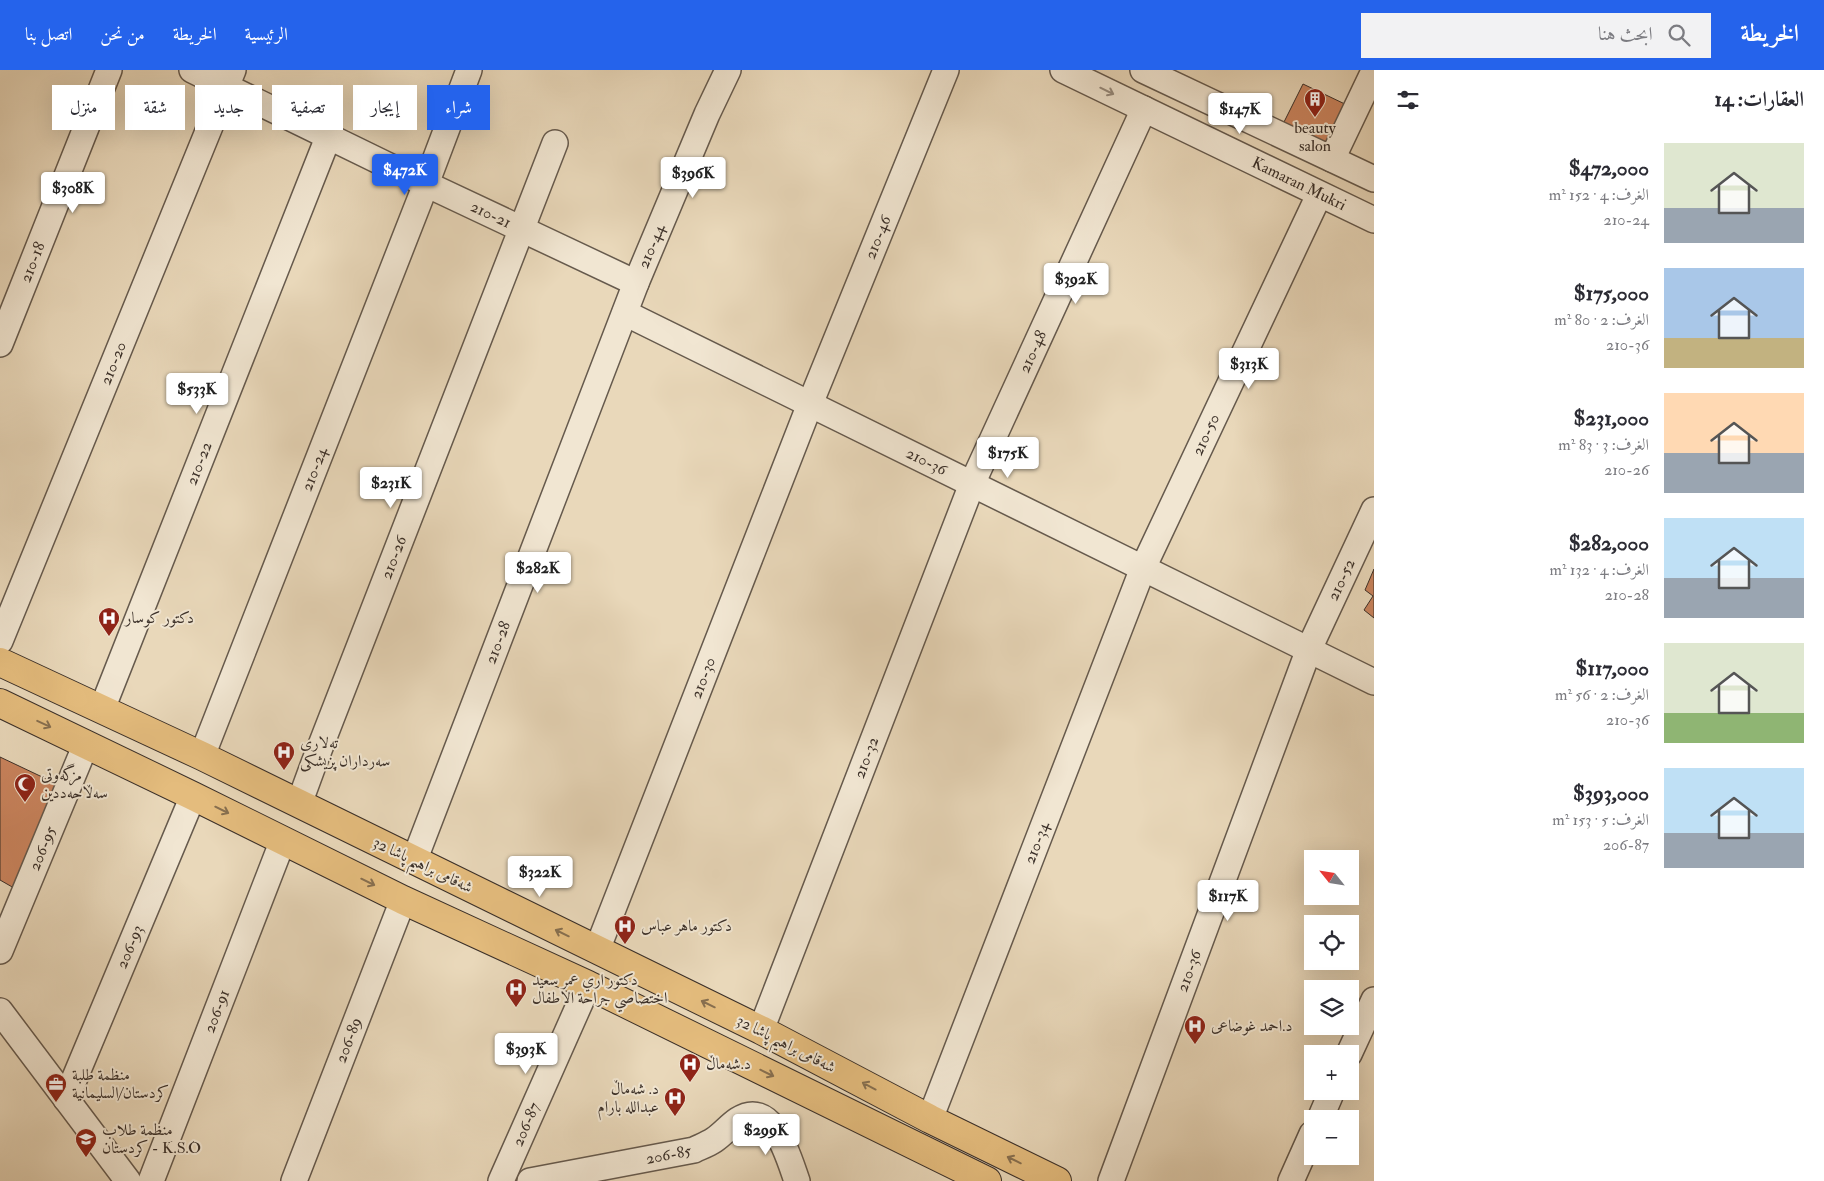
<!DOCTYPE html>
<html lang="ar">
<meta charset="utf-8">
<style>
:root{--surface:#fff;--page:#f2f2f3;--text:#2b2b33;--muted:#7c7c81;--accent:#2563eb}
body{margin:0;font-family:"IM FELL Double Pica",Amiri,serif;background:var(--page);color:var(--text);direction:rtl;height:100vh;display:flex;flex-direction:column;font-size:19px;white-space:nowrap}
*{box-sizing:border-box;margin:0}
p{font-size:16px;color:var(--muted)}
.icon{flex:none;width:28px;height:28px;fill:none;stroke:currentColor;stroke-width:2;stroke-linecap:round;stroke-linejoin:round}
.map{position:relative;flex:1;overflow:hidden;direction:ltr}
.panel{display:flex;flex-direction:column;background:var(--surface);width:450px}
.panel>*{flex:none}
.top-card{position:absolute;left:15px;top:15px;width:475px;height:45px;direction:rtl;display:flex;gap:10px}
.needle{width:32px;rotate:300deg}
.buttons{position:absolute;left:1304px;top:780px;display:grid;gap:10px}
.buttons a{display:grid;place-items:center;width:55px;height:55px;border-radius:0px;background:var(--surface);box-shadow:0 5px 20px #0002;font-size:25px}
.price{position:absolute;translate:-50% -42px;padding:0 11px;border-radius:5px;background:#fff;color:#222;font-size:16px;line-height:32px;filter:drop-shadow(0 1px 2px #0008)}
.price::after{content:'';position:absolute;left:50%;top:30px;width:15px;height:11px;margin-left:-8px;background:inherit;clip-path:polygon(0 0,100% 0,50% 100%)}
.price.current{background:var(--accent);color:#fff}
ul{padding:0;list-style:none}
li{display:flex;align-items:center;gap:15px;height:125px;padding:0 20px}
li span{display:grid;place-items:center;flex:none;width:140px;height:100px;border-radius:0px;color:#555}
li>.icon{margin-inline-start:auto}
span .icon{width:60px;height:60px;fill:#fffc;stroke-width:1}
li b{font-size:21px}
h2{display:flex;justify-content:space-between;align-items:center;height:60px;padding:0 20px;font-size:21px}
.tag{padding:0 18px;border-radius:0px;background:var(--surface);box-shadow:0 5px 20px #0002;font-size:18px;line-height:45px}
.tag.current{background:var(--accent);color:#fff}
header{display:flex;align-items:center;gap:30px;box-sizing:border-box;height:70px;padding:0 25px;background:var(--accent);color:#fff}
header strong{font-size:24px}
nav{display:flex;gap:28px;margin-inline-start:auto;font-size:18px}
.search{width:350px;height:45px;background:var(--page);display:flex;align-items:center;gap:12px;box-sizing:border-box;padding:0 18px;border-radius:0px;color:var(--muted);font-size:19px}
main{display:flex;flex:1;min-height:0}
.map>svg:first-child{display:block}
.building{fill:#cb855f;stroke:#3b3029}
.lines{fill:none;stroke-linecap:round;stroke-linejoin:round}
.minor-casing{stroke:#665a4d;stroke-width:28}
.major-casing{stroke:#3b3029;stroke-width:30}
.minor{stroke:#f1e6d2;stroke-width:25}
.major{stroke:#e4bc7d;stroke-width:28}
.oneway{stroke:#968b7e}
.oneway2{stroke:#876f4f}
.labels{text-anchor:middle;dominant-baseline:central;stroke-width:4;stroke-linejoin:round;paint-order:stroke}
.poi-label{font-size:16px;fill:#3b3029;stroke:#f1e6d2;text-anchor:start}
.street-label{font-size:16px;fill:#3b3029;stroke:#f1e6d2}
</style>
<header>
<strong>الخريطة</strong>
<div class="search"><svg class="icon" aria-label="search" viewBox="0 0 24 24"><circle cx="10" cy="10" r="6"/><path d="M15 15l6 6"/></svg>ابحث هنا</div>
<nav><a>الرئيسية</a><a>الخريطة</a><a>من نحن</a><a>اتصل بنا</a></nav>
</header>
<main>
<section class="panel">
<h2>العقارات: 14<svg class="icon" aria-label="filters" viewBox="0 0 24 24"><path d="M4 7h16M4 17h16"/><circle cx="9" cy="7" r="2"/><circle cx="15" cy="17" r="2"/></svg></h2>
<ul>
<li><span style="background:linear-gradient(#dfe7d0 65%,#9aa5b1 0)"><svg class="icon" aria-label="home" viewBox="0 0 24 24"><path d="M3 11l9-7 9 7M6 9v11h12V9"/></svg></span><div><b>$472,000</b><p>الغرف: 4 · 152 m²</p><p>210-24</p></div></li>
<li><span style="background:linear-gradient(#a9c7e8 70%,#c2b280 0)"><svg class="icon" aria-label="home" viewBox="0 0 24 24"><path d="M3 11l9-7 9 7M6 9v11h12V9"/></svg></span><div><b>$175,000</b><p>الغرف: 2 · 80 m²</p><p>210-36</p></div></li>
<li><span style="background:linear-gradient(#ffd9b3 60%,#9aa5b1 0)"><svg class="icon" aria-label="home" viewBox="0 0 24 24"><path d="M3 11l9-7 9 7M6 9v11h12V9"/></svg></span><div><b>$231,000</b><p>الغرف: 3 · 83 m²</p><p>210-26</p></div></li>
<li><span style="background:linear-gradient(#bfe0f5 60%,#9aa5b1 0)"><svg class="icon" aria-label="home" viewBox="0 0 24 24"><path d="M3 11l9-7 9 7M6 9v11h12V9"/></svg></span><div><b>$282,000</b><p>الغرف: 4 · 132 m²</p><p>210-28</p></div></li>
<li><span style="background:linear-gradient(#dfe7d0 70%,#8fb573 0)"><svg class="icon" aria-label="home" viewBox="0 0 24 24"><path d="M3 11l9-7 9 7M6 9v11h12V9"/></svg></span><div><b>$117,000</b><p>الغرف: 2 · 56 m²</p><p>210-36</p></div></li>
<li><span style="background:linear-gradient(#bfe0f5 65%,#9aa5b1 0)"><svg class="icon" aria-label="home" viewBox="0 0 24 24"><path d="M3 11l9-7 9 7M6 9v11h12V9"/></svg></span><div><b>$393,000</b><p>الغرف: 5 · 153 m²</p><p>206-87</p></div></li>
</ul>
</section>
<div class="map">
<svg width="1374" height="1111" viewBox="0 0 1374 1111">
<rect width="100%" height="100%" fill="#e9d8ba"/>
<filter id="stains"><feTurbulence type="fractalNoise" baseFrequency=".004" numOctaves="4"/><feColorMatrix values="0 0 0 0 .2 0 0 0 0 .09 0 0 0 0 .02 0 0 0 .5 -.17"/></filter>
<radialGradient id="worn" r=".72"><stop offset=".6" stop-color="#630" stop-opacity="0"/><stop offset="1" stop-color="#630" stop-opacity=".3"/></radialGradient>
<g class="building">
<path d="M1303,14L1349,36L1327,82L1280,60Z"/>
<path d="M1374,499V548L1364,540L1373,526L1365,520Z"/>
<path d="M0,687L57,714L14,818L0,810Z"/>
</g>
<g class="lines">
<g class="minor-casing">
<g id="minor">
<path id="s1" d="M192,0L426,114L636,213"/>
<path id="s2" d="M1063,0L1374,150"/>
<path d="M1143,0L1374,109"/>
<path d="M1332,89L1374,1"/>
<path id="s3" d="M625,243L1374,612"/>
<path id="s4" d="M0,274L109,0"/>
<path id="s5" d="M0,571L233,0"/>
<path id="s6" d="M102,639L329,65"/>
<path id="s7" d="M202,686L426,114L469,0"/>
<path id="s8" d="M299,734L314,693L555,73"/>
<path id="s9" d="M414,791L636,213L707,44L728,0"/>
<path id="s10" d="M597,880L810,334L946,0"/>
<path id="s11" d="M0,881L86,674"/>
<path d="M0,941L128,1111"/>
<path id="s12" d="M761,960L972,414L1144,39"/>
<path d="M1349,984L1374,930"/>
<path id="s13" d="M66,1029L193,726"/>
<path id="s14" d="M930,1049L1143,498L1319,125"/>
<path d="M1320,1049L1332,1021"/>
<path id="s15" d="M151,1111L283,770"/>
<path id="s16" d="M294,1111L403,830"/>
<path id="s17" d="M501,1111L588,915"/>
<path id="s18" d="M530,1111L694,1080C700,1077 708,1074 714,1070C723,1064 729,1056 738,1050C773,1027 789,1089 797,1111"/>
<path id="s19" d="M1111,1111L1309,579L1374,440"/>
<path d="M1291,1111L1312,1064"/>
</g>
</g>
<g class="major-casing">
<g id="major">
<path d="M0,592L202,686L761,960L930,1049L1057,1111"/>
<path d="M0,633L193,726L403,830L588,915L987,1111"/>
</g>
</g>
<use href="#minor" class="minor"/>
<use href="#major" class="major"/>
</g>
<defs><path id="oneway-shaft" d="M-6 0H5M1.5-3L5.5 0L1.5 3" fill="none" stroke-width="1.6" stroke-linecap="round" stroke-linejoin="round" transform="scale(1.25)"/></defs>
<use class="oneway" href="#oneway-shaft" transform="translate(1107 21) rotate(26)"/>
<g class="oneway2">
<use href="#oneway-shaft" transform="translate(44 654) rotate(25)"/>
<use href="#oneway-shaft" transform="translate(222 740) rotate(26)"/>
<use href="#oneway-shaft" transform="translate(368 812) rotate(26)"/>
<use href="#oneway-shaft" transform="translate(562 863) rotate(-154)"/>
<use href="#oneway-shaft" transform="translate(708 934) rotate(-154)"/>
<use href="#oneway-shaft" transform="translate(767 1003) rotate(26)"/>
<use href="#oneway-shaft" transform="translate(869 1016) rotate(-152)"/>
<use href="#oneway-shaft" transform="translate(1014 1090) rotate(-154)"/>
</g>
<defs>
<g id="building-pin" transform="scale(1.125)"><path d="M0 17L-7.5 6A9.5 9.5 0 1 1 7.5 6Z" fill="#8f2418" stroke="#f1e6d2"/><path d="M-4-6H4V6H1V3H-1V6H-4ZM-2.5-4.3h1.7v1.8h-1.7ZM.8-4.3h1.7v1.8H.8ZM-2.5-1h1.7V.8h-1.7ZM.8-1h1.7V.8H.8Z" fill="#fff"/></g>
<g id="hospital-pin" transform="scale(1.125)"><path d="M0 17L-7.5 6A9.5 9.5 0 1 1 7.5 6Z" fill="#8f2418" stroke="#f1e6d2"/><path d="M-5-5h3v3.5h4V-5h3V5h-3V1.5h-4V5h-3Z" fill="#fff"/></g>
<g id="mosque-pin" transform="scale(1.125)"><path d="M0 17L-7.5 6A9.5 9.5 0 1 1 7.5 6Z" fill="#8f2418" stroke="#f1e6d2"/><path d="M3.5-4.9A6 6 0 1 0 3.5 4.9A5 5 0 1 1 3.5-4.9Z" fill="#fff"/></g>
<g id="office-pin" transform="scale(1.125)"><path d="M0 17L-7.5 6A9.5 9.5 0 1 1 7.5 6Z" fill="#8f2418" stroke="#f1e6d2"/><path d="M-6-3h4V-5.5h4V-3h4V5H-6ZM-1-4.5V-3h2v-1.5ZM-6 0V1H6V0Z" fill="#fff"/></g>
<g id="university-pin" transform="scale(1.125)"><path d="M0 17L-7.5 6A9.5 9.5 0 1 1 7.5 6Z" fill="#8f2418" stroke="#f1e6d2"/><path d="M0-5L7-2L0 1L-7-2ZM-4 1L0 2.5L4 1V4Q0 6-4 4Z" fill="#fff"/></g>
</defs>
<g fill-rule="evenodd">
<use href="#building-pin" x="1315" y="29"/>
<use href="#hospital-pin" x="109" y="548"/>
<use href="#hospital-pin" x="284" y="682"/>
<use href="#mosque-pin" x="25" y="714"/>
<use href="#hospital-pin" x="625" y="856"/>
<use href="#hospital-pin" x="516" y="919"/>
<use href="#hospital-pin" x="1195" y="956"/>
<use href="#hospital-pin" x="690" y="994"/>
<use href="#office-pin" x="56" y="1014"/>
<use href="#hospital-pin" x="675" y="1028"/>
<use href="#university-pin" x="86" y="1069"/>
</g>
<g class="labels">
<g class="poi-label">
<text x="1315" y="58" text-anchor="middle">beauty<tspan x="1315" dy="18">salon</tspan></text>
<text x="125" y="548">دكتور كوسار</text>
<text x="300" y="673">تەلاری<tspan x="300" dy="18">سەرداران پزیشکی</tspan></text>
<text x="41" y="705">مزگەوتی<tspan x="41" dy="18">سەڵاحەددین</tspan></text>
<text x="641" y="856">دكتور ماهر عباس</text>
<text x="532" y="910">دكتور اري عمر سعيد<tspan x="532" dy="18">اختصاصي جراحة الاطفال</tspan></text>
<text x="1211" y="956">د.احمد غوضاعی</text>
<text x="706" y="994">د.شەماڵ</text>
<text x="72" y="1005">منظمة طلبة<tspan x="72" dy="18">كردستان/السليمانية</tspan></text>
<text x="659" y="1019" text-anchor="end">د. شەماڵ<tspan x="659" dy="18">عبداللە بارام</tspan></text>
<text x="102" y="1060">منظمة طلاب<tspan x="102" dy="18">كردستان - K.S.O</tspan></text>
</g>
<g class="street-label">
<text stroke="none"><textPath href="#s2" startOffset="262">Kamaran Mukri</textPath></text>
<text stroke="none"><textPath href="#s1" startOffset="332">210-21</textPath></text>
<text stroke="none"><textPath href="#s10" startOffset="766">210-46</textPath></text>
<text stroke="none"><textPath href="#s9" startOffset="659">210-44</textPath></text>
<text stroke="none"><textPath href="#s4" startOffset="88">210-18</textPath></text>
<text stroke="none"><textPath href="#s12" startOffset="731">210-48</textPath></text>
<text stroke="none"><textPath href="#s5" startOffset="300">210-20</textPath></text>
<text stroke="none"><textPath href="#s14" startOffset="738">210-50</textPath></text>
<text stroke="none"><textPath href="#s3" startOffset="336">210-36</textPath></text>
<text stroke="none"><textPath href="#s6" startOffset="264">210-22</textPath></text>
<text stroke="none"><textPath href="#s7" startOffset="308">210-24</textPath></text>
<text stroke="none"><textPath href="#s8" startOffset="264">210-26</textPath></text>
<text stroke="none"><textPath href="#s19" startOffset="644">210-52</textPath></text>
<text stroke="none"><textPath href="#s9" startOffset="234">210-28</textPath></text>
<text stroke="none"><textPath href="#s10" startOffset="292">210-30</textPath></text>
<text stroke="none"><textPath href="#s12" startOffset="292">210-32</textPath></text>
<text stroke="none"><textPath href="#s14" startOffset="296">210-34</textPath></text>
<text stroke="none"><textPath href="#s11" startOffset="111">206-95</textPath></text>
<text transform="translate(423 795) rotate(26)">شەقامی براهیم پاشا 32</text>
<text stroke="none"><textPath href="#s13" startOffset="165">206-93</textPath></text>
<text stroke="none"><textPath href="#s19" startOffset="224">210-36</textPath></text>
<text stroke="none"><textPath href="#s15" startOffset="182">206-91</textPath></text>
<text stroke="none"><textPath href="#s16" startOffset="151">206-89</textPath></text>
<text transform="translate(786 974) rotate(27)">شەقامی براهیم پاشا 32</text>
<text stroke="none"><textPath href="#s17" startOffset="62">206-87</textPath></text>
<text stroke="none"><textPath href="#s18" startOffset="141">206-85</textPath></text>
</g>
</g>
<rect width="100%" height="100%" filter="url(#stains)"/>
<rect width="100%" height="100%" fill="url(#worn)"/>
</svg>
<div class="buttons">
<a><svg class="needle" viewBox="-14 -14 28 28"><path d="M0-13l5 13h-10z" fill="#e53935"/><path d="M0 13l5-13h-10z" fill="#7c7c81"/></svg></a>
<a><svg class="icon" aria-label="locate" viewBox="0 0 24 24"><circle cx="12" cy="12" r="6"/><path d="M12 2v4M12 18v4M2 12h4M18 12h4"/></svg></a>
<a><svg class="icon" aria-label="layers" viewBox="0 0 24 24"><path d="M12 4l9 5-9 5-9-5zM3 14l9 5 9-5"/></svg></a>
<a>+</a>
<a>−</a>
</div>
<b class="price" style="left:1240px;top:65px">$147K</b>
<b class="price current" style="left:405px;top:126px">$472K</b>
<b class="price" style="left:693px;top:129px">$396K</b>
<b class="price" style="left:73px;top:144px">$308K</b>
<b class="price" style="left:1076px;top:235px">$392K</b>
<b class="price" style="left:1249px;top:320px">$313K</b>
<b class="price" style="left:197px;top:345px">$533K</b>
<b class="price" style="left:1008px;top:409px">$175K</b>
<b class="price" style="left:391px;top:439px">$231K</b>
<b class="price" style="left:538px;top:524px">$282K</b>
<b class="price" style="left:540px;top:828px">$322K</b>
<b class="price" style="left:1228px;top:852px">$117K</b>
<b class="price" style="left:526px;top:1005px">$393K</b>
<b class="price" style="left:766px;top:1086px">$299K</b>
<div class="top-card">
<a class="tag current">شراء</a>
<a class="tag">إيجار</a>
<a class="tag">تصفية</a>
<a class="tag">جديد</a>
<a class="tag">شقة</a>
<a class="tag">منزل</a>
</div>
</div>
</main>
